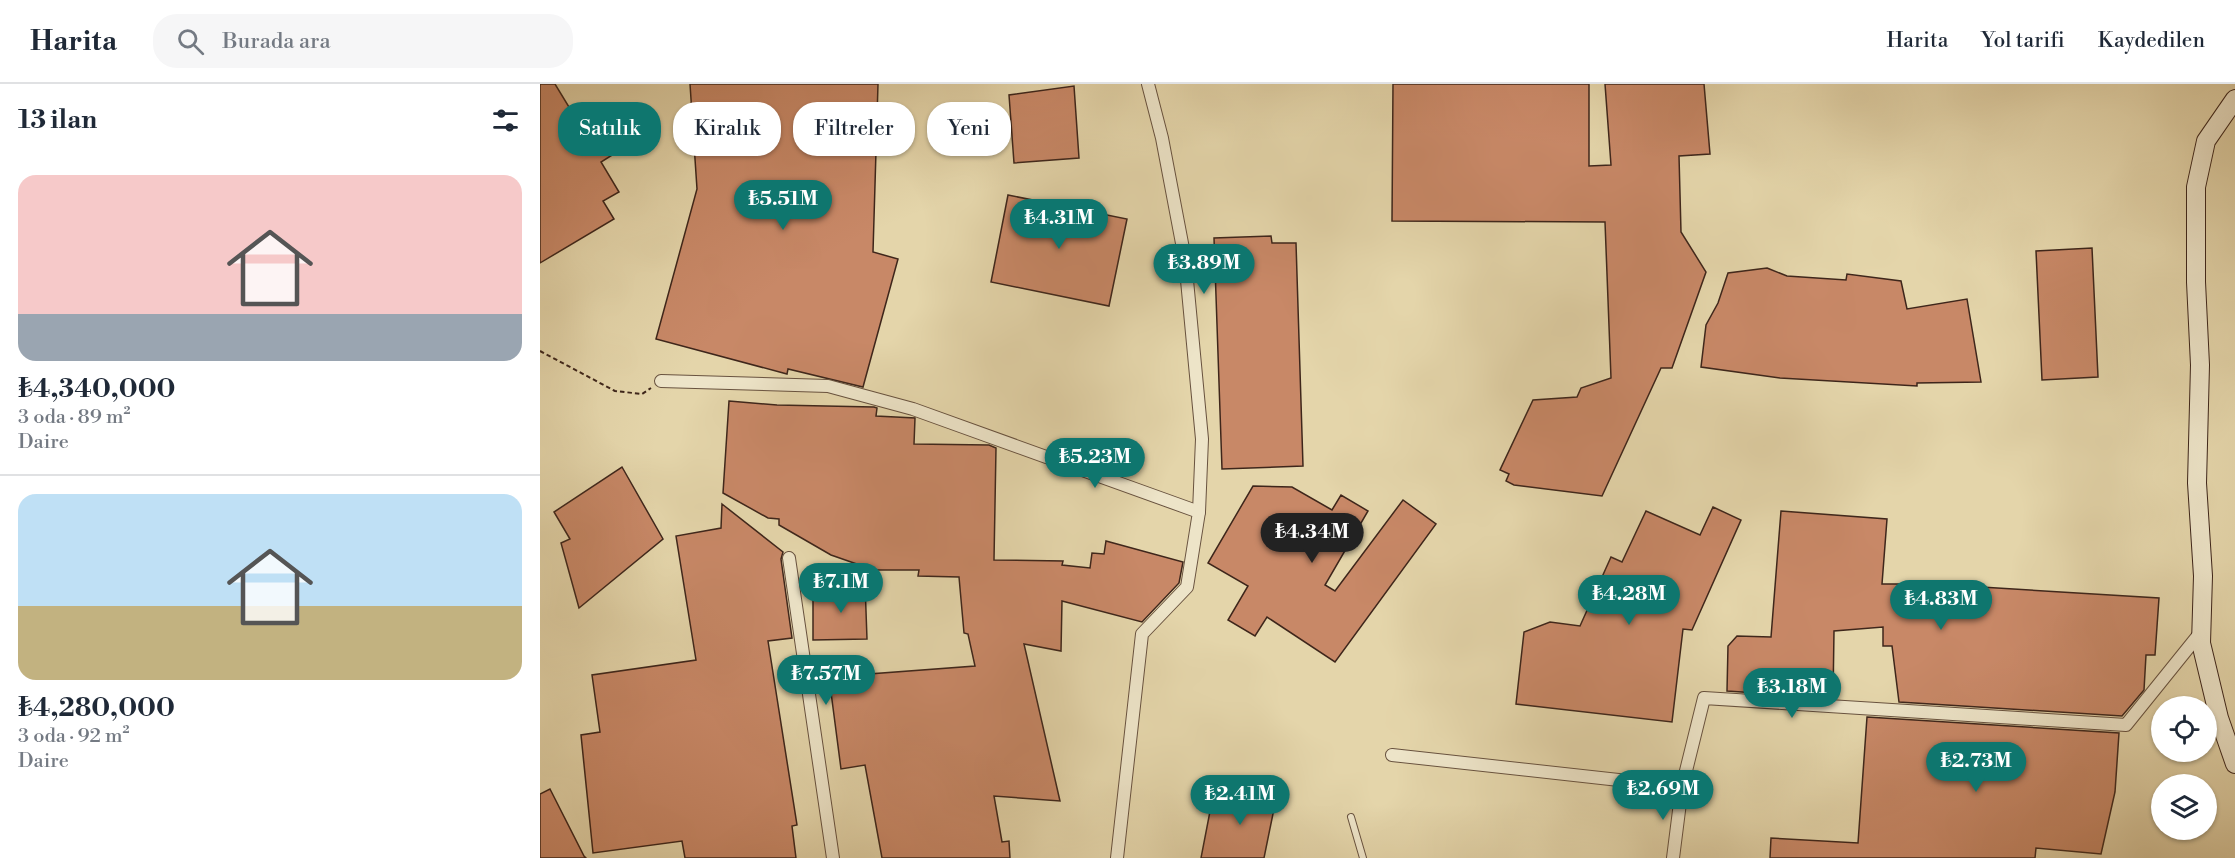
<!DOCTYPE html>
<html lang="tr">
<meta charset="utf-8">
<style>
:root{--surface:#fff;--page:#f6f6f7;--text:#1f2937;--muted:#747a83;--line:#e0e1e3;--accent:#0f766e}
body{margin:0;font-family:"Libre Bodoni",serif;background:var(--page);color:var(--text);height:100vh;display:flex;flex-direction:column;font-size:22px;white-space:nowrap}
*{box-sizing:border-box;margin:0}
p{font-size:20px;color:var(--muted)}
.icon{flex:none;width:33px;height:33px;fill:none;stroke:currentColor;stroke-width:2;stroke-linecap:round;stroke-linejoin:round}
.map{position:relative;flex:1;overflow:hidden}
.sheet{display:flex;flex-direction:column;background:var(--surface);width:540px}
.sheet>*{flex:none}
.hud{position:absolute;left:18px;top:18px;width:570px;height:54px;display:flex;gap:12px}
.fabs{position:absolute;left:1611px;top:612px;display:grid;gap:12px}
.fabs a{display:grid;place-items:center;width:66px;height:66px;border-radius:50%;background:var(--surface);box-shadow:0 2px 4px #0004;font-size:30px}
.price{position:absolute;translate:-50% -51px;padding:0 14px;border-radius:21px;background:var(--accent);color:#fff;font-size:20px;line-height:39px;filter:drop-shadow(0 2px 3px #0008)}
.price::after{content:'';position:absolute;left:50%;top:36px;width:18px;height:14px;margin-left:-9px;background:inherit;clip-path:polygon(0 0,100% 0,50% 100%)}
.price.active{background:#222;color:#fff}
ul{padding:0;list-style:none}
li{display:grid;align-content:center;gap:12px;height:318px;padding:0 18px}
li+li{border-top:2px solid var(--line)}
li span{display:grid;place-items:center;height:186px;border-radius:18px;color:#555}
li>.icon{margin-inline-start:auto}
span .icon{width:108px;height:108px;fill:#fffc;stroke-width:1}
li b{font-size:26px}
h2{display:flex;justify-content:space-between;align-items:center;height:72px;padding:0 18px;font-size:26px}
.pill{padding:0 21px;border-radius:24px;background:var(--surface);box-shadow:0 2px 4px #0004;font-size:21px;line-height:54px}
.pill.active{background:var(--accent);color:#fff}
header{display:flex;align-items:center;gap:36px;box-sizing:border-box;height:84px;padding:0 30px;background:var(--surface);border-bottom:2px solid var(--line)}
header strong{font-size:28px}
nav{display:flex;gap:33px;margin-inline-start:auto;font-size:21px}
.search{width:420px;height:54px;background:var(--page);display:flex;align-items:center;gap:15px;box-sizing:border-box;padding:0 21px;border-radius:24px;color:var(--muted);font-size:22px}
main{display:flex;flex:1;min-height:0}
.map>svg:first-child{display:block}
.building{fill:#c88867;stroke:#3e261b;stroke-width:1.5}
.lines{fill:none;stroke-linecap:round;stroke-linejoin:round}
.lane-casing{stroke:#68523f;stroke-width:8}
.street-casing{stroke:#68523f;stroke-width:14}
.secondary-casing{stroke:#3e261b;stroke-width:20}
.path{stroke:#3e261b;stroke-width:2;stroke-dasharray:4.5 3;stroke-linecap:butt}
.lane{stroke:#ede4c8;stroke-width:6}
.street{stroke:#ede4c8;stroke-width:12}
.secondary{stroke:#ede4c8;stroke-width:18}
</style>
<header>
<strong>Harita</strong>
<div class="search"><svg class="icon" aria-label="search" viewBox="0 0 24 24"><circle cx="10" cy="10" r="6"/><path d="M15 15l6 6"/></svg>Burada ara</div>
<nav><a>Harita</a><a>Yol tarifi</a><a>Kaydedilen</a></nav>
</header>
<main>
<section class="sheet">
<h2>13 ilan<svg class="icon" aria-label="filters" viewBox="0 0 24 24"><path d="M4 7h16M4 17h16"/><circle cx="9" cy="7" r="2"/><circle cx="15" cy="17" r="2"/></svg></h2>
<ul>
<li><span style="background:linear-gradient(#f6c9c9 75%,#9aa5b1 0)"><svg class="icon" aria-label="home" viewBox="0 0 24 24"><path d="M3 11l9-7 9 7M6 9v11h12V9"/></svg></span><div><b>₺4,340,000</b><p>3 oda · 89 m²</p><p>Daire</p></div></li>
<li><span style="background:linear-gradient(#bfe0f5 60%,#c2b280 0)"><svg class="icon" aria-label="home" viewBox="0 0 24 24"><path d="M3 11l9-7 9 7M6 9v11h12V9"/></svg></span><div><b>₺4,280,000</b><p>3 oda · 92 m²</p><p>Daire</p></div></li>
</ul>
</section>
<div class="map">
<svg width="1695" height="774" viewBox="0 0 1695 774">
<rect width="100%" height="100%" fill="#e4d5aa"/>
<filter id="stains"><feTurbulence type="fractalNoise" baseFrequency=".00333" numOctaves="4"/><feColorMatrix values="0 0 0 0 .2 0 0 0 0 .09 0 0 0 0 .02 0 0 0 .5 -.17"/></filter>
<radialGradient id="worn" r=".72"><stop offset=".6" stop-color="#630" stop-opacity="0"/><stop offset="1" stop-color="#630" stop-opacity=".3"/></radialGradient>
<g class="building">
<path d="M0,0H15L35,33L51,24L77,68L61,78L79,108L63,117L74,135L0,179Z"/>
<path d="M150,0H338L333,168L358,175L323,303L248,285L247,290L116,255L157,105Z"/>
<path d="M853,0H1049V82L1071,81L1065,0H1164L1170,70L1139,72L1141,148L1166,188L1132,284H1121L1062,412L974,401L966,397L969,390L960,386L993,316L1037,313L1041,304L1071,294L1065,138L852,137Z"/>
<path d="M534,2L539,74L474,79L469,11Z"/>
<path d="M468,111L587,135L569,222L451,198Z"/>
<path d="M731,152L732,159H756L763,382L682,385L674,154Z"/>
<path d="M1552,164L1558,293L1502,296L1496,167Z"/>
<path d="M1227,184L1247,192L1306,196L1307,190L1361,197L1367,225L1427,215L1441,298L1377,299V302L1240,294L1161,283L1166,241L1178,219L1188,189Z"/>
<path d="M189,317L237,321L334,323L337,324L336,332L375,334L374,360L449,361L456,364L454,476L523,477L522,481L550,484L552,469L564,470L566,457L643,478L639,499L602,538L522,517L521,567L484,560L520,717L454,712L462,758L469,757L470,774H342L325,681L301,685L289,593L435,582L428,550L424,549L419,493L378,492L379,486H334L291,471L239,441V435L228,434L183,409Z"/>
<path d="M82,383L123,455L39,524L21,459L30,455L14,428Z"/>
<path d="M713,402L752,403L792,426L801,411L828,427L785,501L795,507L863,416L896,440L795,578L727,533L715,552L688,536L708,502L668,479Z"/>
<path d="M182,420L243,468L241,475L252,554L228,557L257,741L252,742L256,774H145L142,757L53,769L41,651L60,648L52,591L156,576L136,452L181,444Z"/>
<path d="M1173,423L1201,436L1152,546L1143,545L1132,638L976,620L984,548L1010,538L1040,542L1071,473L1082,478L1106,427L1160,451Z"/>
<path d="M1241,427L1347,435L1342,500H1392L1619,514L1615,571H1606L1604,606L1582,632L1359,618L1352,562H1343V543L1294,547L1293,614L1187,607L1188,562L1197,552L1231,553Z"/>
<path d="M325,499L327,555L273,556V511H298V500Z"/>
<path d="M1327,633L1579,649L1575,708L1561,770L1496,764L1495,774H1230L1231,754L1318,759Z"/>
<path d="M10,705L44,772L46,774H0V710Z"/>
<path d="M738,705L724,774H661L672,717Z"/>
</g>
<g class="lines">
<g class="lane-casing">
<path id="lane" d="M811,733L823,774"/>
</g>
<g class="street-casing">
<g id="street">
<path d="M608,0L622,54L645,175L662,355L659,428"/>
<path d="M121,297L288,302L373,325L659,428L647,503L602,550L577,774"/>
<path d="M249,474L293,774"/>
<path d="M852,671L1142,703L1164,614L1586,641L1661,548"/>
<path d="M1133,774L1142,703"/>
</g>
</g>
<g class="secondary-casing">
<path id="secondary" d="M1695,15L1666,57L1656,103V198L1660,281L1657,399L1663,492L1661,559L1679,634L1695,680"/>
</g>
<path class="path" d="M0,267L75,307L102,310L111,304"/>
<use href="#lane" class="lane"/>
<use href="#street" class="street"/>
<use href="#secondary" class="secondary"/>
</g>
<rect width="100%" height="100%" filter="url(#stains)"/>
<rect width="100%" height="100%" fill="url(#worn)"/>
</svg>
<div class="fabs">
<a><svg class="icon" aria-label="locate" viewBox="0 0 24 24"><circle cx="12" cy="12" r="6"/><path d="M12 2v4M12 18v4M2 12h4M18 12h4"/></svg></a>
<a><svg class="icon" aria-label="layers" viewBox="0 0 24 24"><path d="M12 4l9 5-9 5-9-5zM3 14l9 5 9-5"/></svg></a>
</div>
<b class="price" style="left:243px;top:147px">₺5.51M</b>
<b class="price" style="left:519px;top:166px">₺4.31M</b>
<b class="price" style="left:664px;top:211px">₺3.89M</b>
<b class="price" style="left:555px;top:405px">₺5.23M</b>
<b class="price active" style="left:772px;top:480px">₺4.34M</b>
<b class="price" style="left:301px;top:530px">₺7.1M</b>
<b class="price" style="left:1089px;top:542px">₺4.28M</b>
<b class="price" style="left:1401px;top:547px">₺4.83M</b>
<b class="price" style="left:286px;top:622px">₺7.57M</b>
<b class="price" style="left:1252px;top:635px">₺3.18M</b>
<b class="price" style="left:1436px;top:709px">₺2.73M</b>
<b class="price" style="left:1123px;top:737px">₺2.69M</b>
<b class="price" style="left:700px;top:742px">₺2.41M</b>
<div class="hud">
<a class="pill active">Satılık</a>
<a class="pill">Kiralık</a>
<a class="pill">Filtreler</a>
<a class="pill">Yeni</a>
</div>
</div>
</main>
